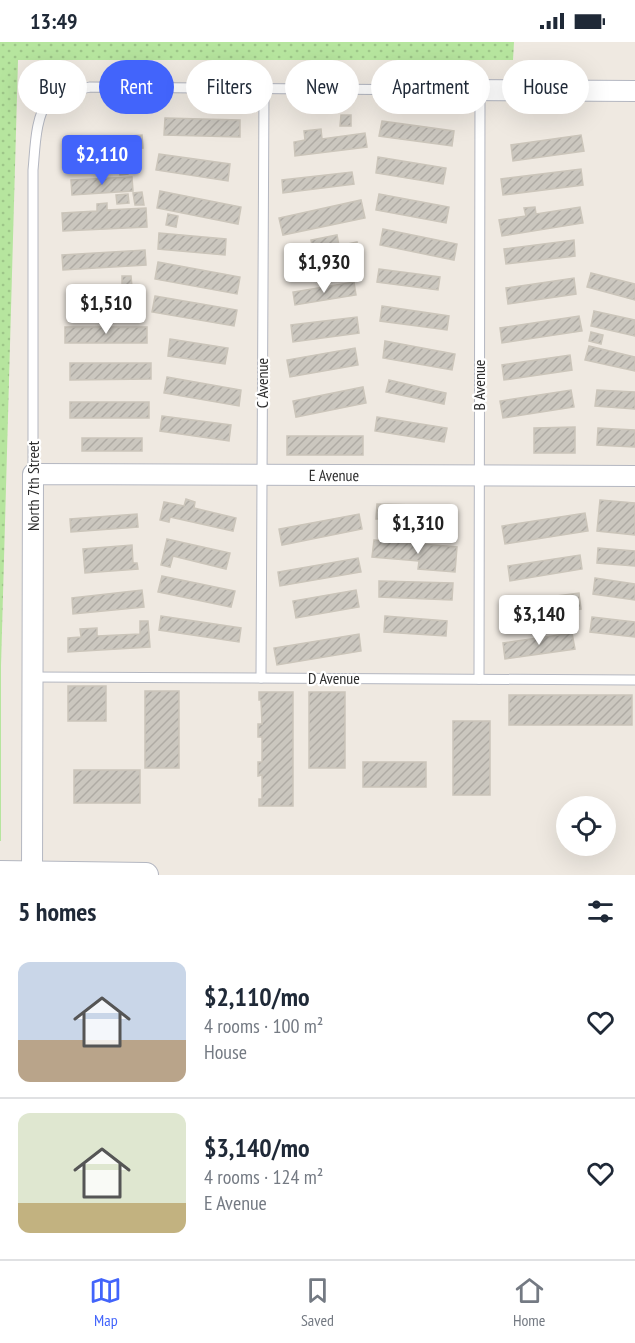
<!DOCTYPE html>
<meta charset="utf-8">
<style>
:root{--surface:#fff;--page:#f6f6f7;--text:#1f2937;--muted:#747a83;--line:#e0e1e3;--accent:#4264fb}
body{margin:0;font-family:"PT Sans Narrow",sans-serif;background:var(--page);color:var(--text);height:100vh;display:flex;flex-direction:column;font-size:22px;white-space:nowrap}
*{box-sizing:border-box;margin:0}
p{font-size:20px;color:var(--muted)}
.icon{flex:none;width:33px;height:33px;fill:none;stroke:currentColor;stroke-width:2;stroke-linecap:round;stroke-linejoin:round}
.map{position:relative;height:833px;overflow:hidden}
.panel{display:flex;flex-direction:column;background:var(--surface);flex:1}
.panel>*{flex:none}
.banner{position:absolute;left:18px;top:18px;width:600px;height:54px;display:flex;gap:12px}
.tools{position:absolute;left:556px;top:754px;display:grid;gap:12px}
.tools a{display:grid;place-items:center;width:60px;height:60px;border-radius:50%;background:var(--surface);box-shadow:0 6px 24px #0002;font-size:30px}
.price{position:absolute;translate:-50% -51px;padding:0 14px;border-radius:6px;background:#fff;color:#222;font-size:20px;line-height:39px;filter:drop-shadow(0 2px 3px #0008)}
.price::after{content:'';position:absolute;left:50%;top:36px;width:18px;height:14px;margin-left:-9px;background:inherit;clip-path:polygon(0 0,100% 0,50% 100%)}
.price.active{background:var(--accent);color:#fff}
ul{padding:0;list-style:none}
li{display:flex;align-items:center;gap:18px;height:150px;padding:0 18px}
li+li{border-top:2px solid var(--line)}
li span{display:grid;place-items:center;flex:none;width:168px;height:120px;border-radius:12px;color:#555}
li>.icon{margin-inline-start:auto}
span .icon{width:72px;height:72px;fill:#fffc;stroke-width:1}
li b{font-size:26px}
h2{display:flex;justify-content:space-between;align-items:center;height:72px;padding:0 18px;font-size:26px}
.chip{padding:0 21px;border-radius:27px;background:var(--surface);box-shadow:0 6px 24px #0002;font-size:21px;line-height:54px}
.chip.active{background:var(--accent);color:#fff}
.status{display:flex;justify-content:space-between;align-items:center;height:42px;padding:0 30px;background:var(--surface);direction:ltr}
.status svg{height:16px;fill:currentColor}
.tabs{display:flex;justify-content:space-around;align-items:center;height:84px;border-top:2px solid var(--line);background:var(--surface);font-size:16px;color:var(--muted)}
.tabs a{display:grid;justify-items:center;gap:3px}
.tabs .active{color:var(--accent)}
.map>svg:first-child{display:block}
.grass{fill:url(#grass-dots)}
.building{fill:url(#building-hatch);stroke:#cbc5ba;stroke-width:1.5}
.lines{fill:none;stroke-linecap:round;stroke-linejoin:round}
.service-casing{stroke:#b4b7c1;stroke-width:11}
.minor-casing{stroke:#b4b7c1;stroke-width:22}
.tertiary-casing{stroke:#b4b7c1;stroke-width:26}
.service{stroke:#fff;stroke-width:9}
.minor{stroke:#fff;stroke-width:20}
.tertiary{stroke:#fff;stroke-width:24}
.labels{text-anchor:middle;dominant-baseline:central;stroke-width:4.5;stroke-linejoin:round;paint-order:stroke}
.street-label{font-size:16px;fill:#2e2e2e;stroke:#fff}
</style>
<div class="status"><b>13:49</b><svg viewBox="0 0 49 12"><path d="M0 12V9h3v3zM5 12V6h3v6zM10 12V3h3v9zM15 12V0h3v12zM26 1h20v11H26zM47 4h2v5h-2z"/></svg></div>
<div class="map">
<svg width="635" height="833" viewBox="0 0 635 833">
<defs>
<pattern id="grass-dots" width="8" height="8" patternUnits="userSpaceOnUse" patternTransform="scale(1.5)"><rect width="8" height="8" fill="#b6e59e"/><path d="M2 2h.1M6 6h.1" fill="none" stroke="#9dc588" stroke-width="1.8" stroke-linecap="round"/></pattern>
<pattern id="building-hatch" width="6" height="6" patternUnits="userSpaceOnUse" patternTransform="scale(1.5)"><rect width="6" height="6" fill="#cbc7bf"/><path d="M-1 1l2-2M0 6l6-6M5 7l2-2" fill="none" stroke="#afaba4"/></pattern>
</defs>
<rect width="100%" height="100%" fill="#efe9e1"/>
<path class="grass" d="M0,0H514L513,18H18L1,624V799H0Z"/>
<g class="building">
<path d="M341,73H351V84H340Z"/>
<path d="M165,76L240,78V95L164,93Z"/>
<path d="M382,79L454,89L452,104L379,94Z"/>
<path d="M321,87L322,97L365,91L367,105L295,114L294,100L305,98L304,89Z"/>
<path d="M142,93L143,106L132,107L131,94Z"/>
<path d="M581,93L584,109L513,119L511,103Z"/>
<path d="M126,95L128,108L78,113L76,101Z"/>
<path d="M159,112L230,122L228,139L156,128Z"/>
<path d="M378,115L446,126L443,142L376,131Z"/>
<path d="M127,120L128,132L120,133L118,121Z"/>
<path d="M581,127L583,143L503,153L501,137Z"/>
<path d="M352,130L354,142L283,151L282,138Z"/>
<path d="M132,135L133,149L72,153L71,138Z"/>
<path d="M160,149L241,165L238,182L157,166Z"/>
<path d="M142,150L144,163H135L133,151Z"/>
<path d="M128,152L129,161L117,162L116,153Z"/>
<path d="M379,152L449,165L446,181L376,168Z"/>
<path d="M361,158L365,176L283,193L279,176Z"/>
<path d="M107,161V168L146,166L147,185L63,189L62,171L97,169V162Z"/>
<path d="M535,165L536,172L580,165L583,181L502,194L499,178L526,174L524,166Z"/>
<path d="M168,172L178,174L176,185L166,183Z"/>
<path d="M383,187L457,202L454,218L380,203Z"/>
<path d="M159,191L226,197L225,213L158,207Z"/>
<path d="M337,193L339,204L357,200L360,215L293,229L290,214L306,210L305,204L312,202L311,198Z"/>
<path d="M574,198L575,214L506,222L504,207Z"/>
<path d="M145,208L146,223L63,228L62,213Z"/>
<path d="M158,220L240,235L237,252L155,237Z"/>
<path d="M379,227L440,235L438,248L377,240Z"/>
<path d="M591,231L635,242V258L587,245Z"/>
<path d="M122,234H131L132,245L122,246Z"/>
<path d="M574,236L576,252L508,262L506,246Z"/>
<path d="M354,240L356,253L295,263L293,250Z"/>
<path d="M67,249H138V264L67,265Z"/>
<path d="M155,254L237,268L234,284L152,270Z"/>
<path d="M382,264L449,274L447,288L380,279Z"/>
<rect x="126" y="269" width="11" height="10"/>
<path d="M594,269L635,278V294L591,284Z"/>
<path d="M579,274L582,289L502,301L500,286Z"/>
<path d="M357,275L359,291L293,300L291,283Z"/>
<rect x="65" y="285" width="82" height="16"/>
<path d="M591,290L603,293L601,302L589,299Z"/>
<path d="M170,297L228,306L225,322L168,314Z"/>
<path d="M385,299L455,312L452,328L383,316Z"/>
<path d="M589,304L635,315V329L585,318Z"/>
<path d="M355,306L358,323L290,335L287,318Z"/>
<path d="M570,313L572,328L504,338L502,323Z"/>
<path d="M70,321H151V337L70,338Z"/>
<path d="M167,335L241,348L239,364L164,351Z"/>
<path d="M389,338L446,351L444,362L386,350Z"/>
<path d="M363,345L366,361L296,375L293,359Z"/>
<path d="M571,348L574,365L503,376L500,359Z"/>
<path d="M597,348L635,350V367L595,364Z"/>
<rect x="70" y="360" width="79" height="16"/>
<path d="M162,374L231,383L229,399L160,389Z"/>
<path d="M377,375L447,386L444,400L375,389Z"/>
<path d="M575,385V411H534V386Z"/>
<path d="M598,386L635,388V405L597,403Z"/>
<rect x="287" y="394" width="76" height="19"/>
<rect x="82" y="396" width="60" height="13"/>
<path d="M186,457L195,460L194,466L236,476L233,489L170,475L169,480L160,478L164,460L184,464Z"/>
<path d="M600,458L635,461V493L597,489Z"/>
<path d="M377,462L455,464L454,479L376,477Z"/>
<path d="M585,471L588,489L505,502L502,484Z"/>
<path d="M137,472L138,485L71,490L70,477Z"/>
<path d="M359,472L362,487L282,503L279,487Z"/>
<path d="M167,497L230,511L226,527L173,514L170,525L161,523Z"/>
<path d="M374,498L457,505L455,530L418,527L419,519L372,515Z"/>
<path d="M132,503L133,521H137L138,527L85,531L83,507Z"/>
<path d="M598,506L635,509V524L597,521Z"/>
<path d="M580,513L582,527L510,539L508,524Z"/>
<path d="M358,516L361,530L280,544L278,530Z"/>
<path d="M162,534L235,549L231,565L158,550Z"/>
<path d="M595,536L635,542V558L593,552Z"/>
<path d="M379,539L453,541L452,558L379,555Z"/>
<path d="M142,548L144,565L73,572L72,556Z"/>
<path d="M356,548L359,565L296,576L293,559Z"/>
<path d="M579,551L581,567L520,574L518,559Z"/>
<path d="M161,574L241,586L239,600L159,588Z"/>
<path d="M385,574L447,579L446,594L384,590Z"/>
<path d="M592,575L635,580V595L590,590Z"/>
<path d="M140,579H148L150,605L68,610V596L81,595L80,587L97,586V594L140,592Z"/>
<path d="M572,591L575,607L505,617L503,601Z"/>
<path d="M359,592L361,609L277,623L274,606Z"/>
<rect x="68" y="644" width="38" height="35"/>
<rect x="145" y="649" width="34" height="77"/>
<path d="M259,650H293V764H259V757H262V733L258,734V720H262V695H258V682H262L261,658H259Z"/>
<rect x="309" y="650" width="36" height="76"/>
<rect x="509" y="653" width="123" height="30"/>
<rect x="453" y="679" width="37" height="74"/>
<rect x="363" y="720" width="63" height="25"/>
<rect x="74" y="728" width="66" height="33"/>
</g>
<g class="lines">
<g class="service-casing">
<g id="service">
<path d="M33,432V128C35,109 35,73 49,58C59,48 77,48 90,45L440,48"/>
<path d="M32,635L635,638"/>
<path d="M261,636L264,46"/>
<path d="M479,637L480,49"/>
</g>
</g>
<g class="minor-casing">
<g id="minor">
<path d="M440,48L635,49"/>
<path id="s1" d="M32,833L33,432L635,434"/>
</g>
</g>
<g class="tertiary-casing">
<path id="tertiary" d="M0,831L146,833"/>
</g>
<use href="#service" class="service"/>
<use href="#minor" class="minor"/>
<use href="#tertiary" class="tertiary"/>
</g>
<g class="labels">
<g class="street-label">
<text transform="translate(262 341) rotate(-90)">C Avenue</text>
<text transform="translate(479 343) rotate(-90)">B Avenue</text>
<text stroke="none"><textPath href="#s1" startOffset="702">E Avenue</textPath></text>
<text transform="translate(33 444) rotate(-90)">North 7th Street</text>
<text x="334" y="636">D Avenue</text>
</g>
</g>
</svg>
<div class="tools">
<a><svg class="icon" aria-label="locate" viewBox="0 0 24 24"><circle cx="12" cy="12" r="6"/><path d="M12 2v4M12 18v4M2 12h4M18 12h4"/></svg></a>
</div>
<b class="price active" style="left:102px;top:144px">$2,110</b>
<b class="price" style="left:324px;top:252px">$1,930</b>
<b class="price" style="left:106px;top:293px">$1,510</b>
<b class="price" style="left:418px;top:513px">$1,310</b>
<b class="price" style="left:539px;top:604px">$3,140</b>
<div class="banner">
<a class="chip">Buy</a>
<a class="chip active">Rent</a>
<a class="chip">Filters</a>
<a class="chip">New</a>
<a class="chip">Apartment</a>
<a class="chip">House</a>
</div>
</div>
<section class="panel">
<h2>5 homes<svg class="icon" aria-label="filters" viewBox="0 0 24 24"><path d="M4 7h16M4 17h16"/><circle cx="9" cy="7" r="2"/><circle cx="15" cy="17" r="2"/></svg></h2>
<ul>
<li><span style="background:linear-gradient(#c9d6e8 65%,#b9a48a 0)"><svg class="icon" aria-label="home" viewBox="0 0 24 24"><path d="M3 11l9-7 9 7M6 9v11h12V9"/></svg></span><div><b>$2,110/mo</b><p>4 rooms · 100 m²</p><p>House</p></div><svg class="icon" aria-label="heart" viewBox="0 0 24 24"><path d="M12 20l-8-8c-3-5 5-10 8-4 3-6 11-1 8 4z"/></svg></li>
<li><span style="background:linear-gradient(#dfe7d0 75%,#c2b280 0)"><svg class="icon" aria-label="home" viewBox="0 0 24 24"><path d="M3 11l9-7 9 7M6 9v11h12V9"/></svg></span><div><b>$3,140/mo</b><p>4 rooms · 124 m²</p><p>E Avenue</p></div><svg class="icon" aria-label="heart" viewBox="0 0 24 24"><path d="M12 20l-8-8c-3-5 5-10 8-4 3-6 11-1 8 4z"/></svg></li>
</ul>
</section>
<nav class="tabs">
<a class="active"><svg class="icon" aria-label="map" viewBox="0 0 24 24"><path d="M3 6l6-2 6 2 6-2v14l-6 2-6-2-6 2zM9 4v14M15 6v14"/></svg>Map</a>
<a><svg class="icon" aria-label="saved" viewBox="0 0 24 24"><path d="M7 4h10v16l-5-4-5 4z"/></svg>Saved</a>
<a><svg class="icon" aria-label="home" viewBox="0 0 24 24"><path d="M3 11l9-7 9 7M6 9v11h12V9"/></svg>Home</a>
</nav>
